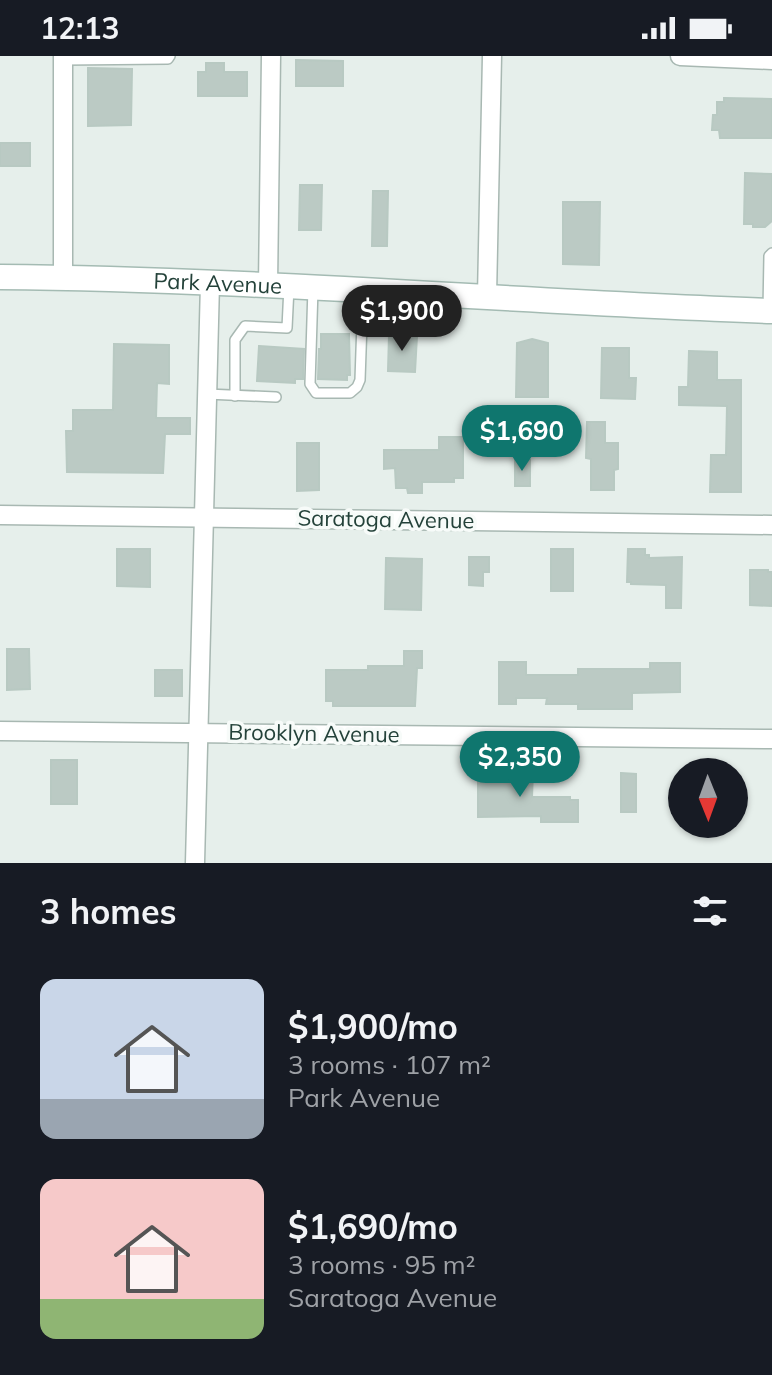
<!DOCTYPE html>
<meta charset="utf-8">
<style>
:root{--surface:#171b24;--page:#242831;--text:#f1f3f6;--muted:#9ea1a6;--accent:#0f766e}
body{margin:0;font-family:Mulish,sans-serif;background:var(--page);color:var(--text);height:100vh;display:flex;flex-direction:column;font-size:30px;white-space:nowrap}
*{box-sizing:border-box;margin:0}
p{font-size:26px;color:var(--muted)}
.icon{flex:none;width:44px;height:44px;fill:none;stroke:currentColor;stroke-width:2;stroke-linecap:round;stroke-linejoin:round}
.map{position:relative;height:807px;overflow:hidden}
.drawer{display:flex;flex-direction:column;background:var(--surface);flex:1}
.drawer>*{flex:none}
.needle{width:52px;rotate:179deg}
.controls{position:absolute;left:668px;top:702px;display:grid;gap:16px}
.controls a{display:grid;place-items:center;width:80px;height:80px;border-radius:50%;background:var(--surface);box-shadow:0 2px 6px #0004;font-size:40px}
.price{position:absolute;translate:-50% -68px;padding:0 18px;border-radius:28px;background:var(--accent);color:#fff;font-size:26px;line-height:52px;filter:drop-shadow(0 2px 4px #0008)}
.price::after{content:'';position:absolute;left:50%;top:48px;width:24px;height:18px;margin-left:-12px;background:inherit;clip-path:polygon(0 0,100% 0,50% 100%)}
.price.on{background:#222;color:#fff}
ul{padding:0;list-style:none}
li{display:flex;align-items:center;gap:24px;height:200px;padding:0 40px}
li span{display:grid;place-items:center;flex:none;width:224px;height:160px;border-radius:16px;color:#555}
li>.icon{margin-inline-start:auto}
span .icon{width:96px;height:96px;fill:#fffc;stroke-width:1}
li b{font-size:34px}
h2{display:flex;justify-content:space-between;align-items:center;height:96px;padding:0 40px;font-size:34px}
.status{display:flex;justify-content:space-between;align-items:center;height:56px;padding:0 40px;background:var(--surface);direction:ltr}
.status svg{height:22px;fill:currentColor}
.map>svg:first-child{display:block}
.building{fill:#bbcac4;stroke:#b8c9c2;stroke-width:2}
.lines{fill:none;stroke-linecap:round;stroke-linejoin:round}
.service-casing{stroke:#a8b8b2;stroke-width:12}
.minor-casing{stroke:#a8b8b2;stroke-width:21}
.secondary-casing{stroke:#a4bbb3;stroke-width:27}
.service{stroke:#fff;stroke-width:9}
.minor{stroke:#fff;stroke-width:18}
.secondary{stroke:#fff;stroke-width:24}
.labels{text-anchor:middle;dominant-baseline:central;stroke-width:7;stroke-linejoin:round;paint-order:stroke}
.street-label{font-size:22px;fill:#24423a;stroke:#f7fbf9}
</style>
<div class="status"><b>12:13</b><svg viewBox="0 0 49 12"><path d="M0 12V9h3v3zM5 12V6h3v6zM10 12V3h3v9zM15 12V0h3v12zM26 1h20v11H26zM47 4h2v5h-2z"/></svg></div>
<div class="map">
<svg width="772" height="807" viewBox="0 0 772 807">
<rect width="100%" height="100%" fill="#e6efeb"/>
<g class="building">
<path d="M296,4L343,5V30H296Z"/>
<path d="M206,7H224V16H247V40H198V16H206Z"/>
<path d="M88,12L132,13L131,69L88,70Z"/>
<path d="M724,42L772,43V82H720L719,74H712L713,59H717V46H724Z"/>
<rect x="0" y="87" width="30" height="23"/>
<path d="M745,117L772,118V165L765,171H753V168H744Z"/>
<path d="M300,129H322L321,174H299Z"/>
<path d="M373,135H388L387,190H372Z"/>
<path d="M563,146H600L599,209L563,208Z"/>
<path d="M321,278H349L350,319H347V324L318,323L319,293H321Z"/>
<path d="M389,279L417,280L415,316L388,315Z"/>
<path d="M532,283L548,287V341H516L517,287Z"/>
<path d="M114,288L169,289V328L157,327L156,362H190V378H165L163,417L67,416L66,375H73V354H113Z"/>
<path d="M259,290L304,293L303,323H295V327L257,325Z"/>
<path d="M602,292H629V322H636L635,343L601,342Z"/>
<path d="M689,295L717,296V324H741V436H710L711,399H726L727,350L679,349V331H688Z"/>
<path d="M587,366H605V387H618V413L614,414V434H591V403L586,402Z"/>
<path d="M439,381H463V422H454V426H422V437H408L407,432H396L395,412L384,413V394H439Z"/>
<path d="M297,387H319V434L297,435Z"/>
<rect x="515" y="404" width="15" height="26"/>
<path d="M117,493H150V531L117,530Z"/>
<rect x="551" y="493" width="22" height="42"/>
<path d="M628,493H645V499H649V502L682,501L681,552H666V529L631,528V526H627Z"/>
<path d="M469,501H489V516H483V530L469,529Z"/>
<path d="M386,502L422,503L421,554L385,553Z"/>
<path d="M750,514H768V516H772V550L750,549Z"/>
<path d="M7,593H29L30,633L7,634Z"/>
<path d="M404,595H422V612H417L415,650H333V645H326V614H368V610H404Z"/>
<path d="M499,606H526V619H578V613H650V607H680V636L632,637V653H578V648H546L547,642H516V648H499Z"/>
<rect x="155" y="614" width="27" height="26"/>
<rect x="51" y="704" width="26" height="44"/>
<path d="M478,715L533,716L532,741H570V744H578V766H541V760L478,761Z"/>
<path d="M621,717L636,718V756H621Z"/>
</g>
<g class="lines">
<g class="service-casing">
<g id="service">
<path d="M63,4L168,3L170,0"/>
<path d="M313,232L310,328L316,337H350L357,331L360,324L363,237"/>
<path d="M768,253L769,200L772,197"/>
<path d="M207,338L276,341"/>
<path d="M235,340V284L245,270L287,272L289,231"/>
</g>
</g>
<g class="minor-casing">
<g id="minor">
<path d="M680,0L772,4"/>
<path d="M63,222V0"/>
<path d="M268,229L271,0"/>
<path d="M487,240L492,0"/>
<path d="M0,459L772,469"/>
<path d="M0,675L772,683"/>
<path d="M195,807L210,227"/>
</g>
</g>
<g class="secondary-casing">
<g id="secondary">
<path id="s1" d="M0,221C258,223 515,246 772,255"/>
</g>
</g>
<use href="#service" class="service"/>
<use href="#minor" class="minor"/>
<use href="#secondary" class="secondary"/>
</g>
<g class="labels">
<g class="street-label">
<text stroke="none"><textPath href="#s1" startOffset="218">Park Avenue</textPath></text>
<text transform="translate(386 463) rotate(1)">Saratoga Avenue</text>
<text transform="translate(314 677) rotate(1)">Brooklyn Avenue</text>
</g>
</g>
</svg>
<div class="controls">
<a><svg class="needle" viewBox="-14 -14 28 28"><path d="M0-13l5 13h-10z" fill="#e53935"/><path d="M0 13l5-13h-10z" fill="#9ea1a6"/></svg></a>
</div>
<b class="price on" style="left:402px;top:297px">$1,900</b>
<b class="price" style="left:522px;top:417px">$1,690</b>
<b class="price" style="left:520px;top:743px">$2,350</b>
</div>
<section class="drawer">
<h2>3 homes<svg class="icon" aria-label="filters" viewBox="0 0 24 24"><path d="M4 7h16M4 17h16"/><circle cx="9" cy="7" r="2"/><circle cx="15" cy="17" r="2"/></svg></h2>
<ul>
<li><span style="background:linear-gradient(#c9d6e8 75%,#9aa5b1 0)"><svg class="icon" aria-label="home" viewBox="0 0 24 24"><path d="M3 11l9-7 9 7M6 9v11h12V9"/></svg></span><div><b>$1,900/mo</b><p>3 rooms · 107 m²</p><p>Park Avenue</p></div></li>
<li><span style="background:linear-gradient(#f6c9c9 75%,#8fb573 0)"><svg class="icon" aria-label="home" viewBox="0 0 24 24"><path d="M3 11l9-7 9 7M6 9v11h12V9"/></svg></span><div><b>$1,690/mo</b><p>3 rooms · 95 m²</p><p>Saratoga Avenue</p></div></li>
</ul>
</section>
